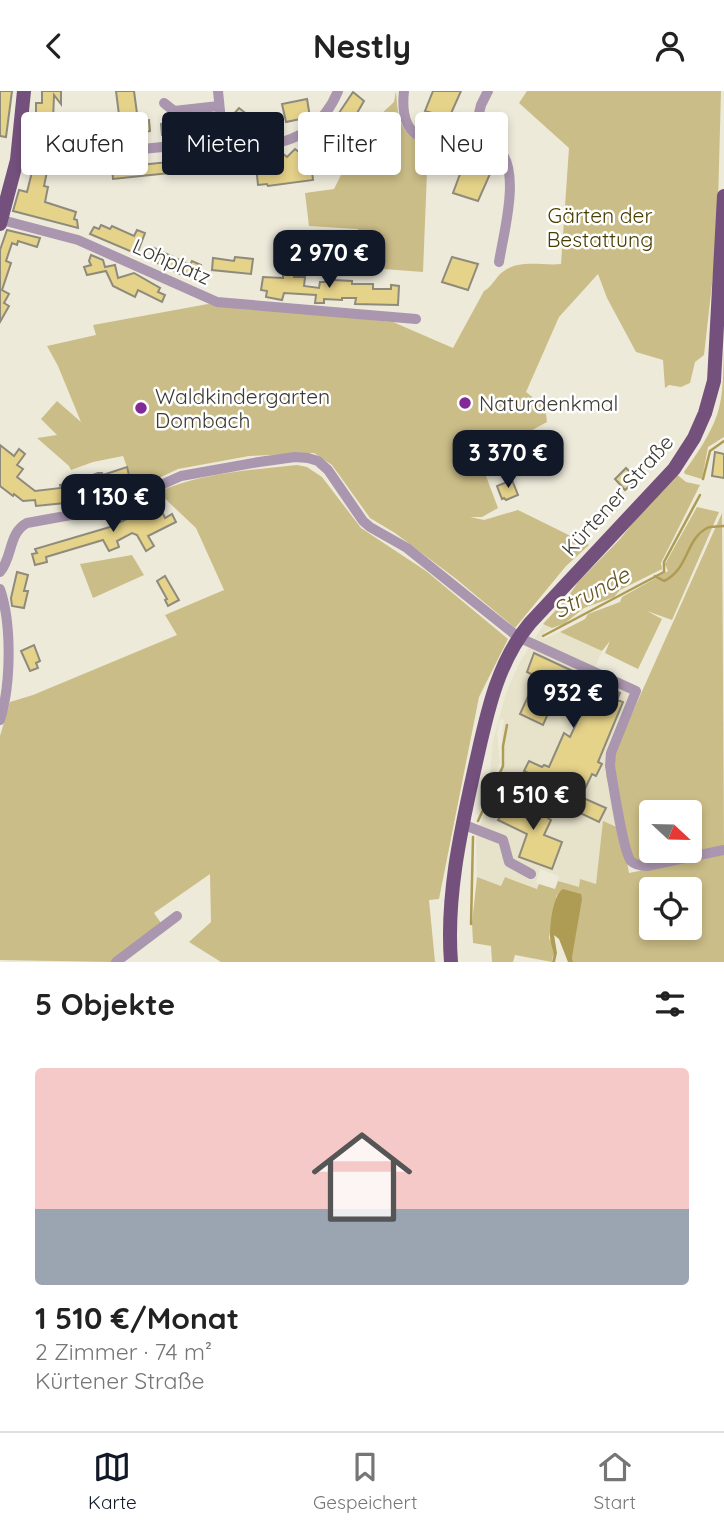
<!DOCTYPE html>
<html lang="de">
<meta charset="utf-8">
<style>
:root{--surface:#fff;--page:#f6f6f6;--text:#222;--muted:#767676;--line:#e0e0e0;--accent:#111827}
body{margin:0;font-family:Quicksand,sans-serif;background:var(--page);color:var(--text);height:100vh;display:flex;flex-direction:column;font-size:26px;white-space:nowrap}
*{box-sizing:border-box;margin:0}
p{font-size:23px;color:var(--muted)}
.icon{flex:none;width:38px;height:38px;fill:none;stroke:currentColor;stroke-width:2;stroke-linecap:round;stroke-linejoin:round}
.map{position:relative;height:871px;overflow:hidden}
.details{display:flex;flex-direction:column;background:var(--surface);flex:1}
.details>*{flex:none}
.guide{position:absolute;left:21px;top:21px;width:682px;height:63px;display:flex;gap:14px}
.needle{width:46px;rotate:112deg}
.controls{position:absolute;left:639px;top:709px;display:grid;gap:14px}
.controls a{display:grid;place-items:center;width:63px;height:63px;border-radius:7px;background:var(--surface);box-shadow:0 4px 10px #0003;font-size:35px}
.price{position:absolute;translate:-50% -60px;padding:0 16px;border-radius:14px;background:var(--accent);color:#fff;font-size:23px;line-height:46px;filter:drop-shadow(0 2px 4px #0008)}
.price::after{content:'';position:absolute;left:50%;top:42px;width:21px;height:16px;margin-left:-10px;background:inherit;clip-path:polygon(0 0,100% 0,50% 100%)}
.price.selected{background:#222;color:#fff}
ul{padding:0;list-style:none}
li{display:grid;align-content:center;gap:14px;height:371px;padding:0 35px}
li span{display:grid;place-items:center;height:217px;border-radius:7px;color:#555}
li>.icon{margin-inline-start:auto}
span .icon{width:126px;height:126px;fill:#fffc;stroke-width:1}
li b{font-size:30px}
h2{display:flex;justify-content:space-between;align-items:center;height:84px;padding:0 35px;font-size:30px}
.pill{padding:0 24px;border-radius:7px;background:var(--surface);box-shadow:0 4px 10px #0003;font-size:24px;line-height:63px}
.pill.selected{background:var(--accent);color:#fff}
header{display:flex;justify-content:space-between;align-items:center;height:91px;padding:0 35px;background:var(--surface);font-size:32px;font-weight:700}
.tabs{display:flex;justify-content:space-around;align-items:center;height:98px;border-top:2px solid var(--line);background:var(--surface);font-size:19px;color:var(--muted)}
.tabs a{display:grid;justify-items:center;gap:4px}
.tabs .selected{color:var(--accent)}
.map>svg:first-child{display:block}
.built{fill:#e7e2ca}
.green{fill:#cbbd87;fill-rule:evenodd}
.water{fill:#ae9c54}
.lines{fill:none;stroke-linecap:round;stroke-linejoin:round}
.stream{stroke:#ae9c54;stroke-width:2.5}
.building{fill:#e6d38a;stroke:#8f8b7c;stroke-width:2}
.minor{stroke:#aa96af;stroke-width:10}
.major{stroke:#74517d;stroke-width:14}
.poi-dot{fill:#832a97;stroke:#fff;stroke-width:2.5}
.labels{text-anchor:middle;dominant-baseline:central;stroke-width:5;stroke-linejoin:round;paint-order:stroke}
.park-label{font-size:21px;fill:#493d00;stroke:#fff}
.street-label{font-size:21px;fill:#3b3a34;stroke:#fff}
.poi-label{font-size:21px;fill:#3b3a34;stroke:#fff;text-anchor:start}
.water-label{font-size:23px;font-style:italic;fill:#635620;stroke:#fff}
</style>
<header><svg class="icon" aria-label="back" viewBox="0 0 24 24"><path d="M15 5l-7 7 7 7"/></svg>Nestly<svg class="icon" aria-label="person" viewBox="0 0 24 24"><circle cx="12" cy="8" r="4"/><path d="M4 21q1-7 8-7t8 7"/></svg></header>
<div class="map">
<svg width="724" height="871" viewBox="0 0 724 871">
<rect width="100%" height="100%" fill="#edeada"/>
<path class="built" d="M544,533L552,537L545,541L541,546L543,548L560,541L602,560L595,576L640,597L609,664L621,739L603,731L596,793L580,788L579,797L558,790L559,785L540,778L536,791L539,793L538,798L505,786L501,795L477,786L476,743L505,670L502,645L504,629L500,628L497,642L500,671L484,707L490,683L493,650L506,602L520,571Z"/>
<g class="green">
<path d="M396,0C398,26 398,43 428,56L423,181L357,176L358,138L309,135L305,102L334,98L363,40L394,11Z"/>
<path d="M527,0H721L717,149L704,264L695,271L690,292L681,296L669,294L665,297L663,269L636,261L607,207L598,183L559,226L526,301L545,316L547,331L514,349L504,366L483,377L498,417L482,426H470L484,429L518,419L589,454L566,475L515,537L455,487L395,442L370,427L332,374L314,362L249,365L178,378L135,398L123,365L93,371L71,379L69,375L37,347L57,344L41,328L57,310L81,331L58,275L47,255L96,244L93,234L208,213L393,231L453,257L484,200C493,195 496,185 504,180C520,168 543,175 561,173L569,57L519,12Z"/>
<path d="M724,257V346L708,356L702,388L685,383L684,381C697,363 710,344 717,324C724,304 723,279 724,257Z"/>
<path d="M297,374L307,376L322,386L361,437L426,480L508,548L479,606L439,808L429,809L435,871H221L189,851L211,831L210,783L154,822L161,832L112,871L0,869V645L10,611L33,604L177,544L165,524L224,499L196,437L158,401C201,382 250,379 297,374Z"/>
<path d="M674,381L686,391L700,394L661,472L662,478L620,499L614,506L584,517L564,533L552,537L543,533L568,506L578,491L620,448Z"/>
<path d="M697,416L719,421L672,529L647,520L662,528L638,578L605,562L610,550L602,560L560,541L585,528L588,523L620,511L622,506L668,480L665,473Z"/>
<path d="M722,422L724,755L642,773L629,762L613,665ZM651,721H690V760H651Z"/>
<path d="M132,464L144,484L93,507L80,473Z"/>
<path d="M610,668L629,782L724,763V871H573L557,803L549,847L554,858L552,871L515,864L513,871H492L491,855L473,852L472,832L477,786L501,795L505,786L537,798L539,793L555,798L558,790L579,796L580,788L596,793L603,730L621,738L606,685ZM651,798H690V836H651Z"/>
</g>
<path class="water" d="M563,798L581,803L582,808L572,866L573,871H568L559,848L554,844L557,862L555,871H552C556,860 550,855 550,845C550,832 553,804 563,798Z"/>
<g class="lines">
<g class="stream">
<path d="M703,388L710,360L724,350"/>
<path d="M655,485L664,490C689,478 685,449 707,437C711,435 719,436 724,435"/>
<path d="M543,545L664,481V471L700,404"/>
<path d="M478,730L503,675V655L507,634"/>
<path d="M471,833L473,746"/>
</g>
</g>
<g class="building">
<path d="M0,0H12L6,46L0,45Z"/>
<path d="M42,0H61V13L54,4L53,30L49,33H36V12H42Z"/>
<path d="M116,0H134L138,30L149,29L150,40L113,44L112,33L120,32Z"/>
<path d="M433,0H461L449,27L425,20Z"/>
<path d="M353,1L364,10L341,50L340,49L334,57L325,62L320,70L310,62L313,89L268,95L267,93L258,94L256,75H252L251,67L262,66L264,64L269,68L273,62L278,67L282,62L287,66L295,58L303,64L341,28L337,25Z"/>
<path d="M307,8L310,26L286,31L282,13Z"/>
<path d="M239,17L257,31L249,41L230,27Z"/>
<path d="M78,25V29L97,27L98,37L72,40L71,26Z"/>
<path d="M198,29L199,40L162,44L161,33Z"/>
<path d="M48,55L62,58L58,73L51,71L48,76L44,95L48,96L45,111L76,121L74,128L77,129L78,137L13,120L19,99L27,101L34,73L30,72L33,57L47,60Z"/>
<path d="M244,59L245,70L198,75V79L113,88L112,77L207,67L206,63Z"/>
<path d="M463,75L490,83L478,110L453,102Z"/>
<path d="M101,134L110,138L112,135L134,145L137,139L145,142L137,163L90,143L94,136L99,138Z"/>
<path d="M7,139L40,147L37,156L18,150L17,154L12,152L6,170L11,172L2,199L9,203L4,212L9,215L0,231V159Z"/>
<path d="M154,157L190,174L192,170L201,174L195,186L182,180L180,183L151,169Z"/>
<path d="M91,164L103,169L105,176L115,174L118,187L134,182L160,197L158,201L165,204L162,211L138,199L135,206L113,195L106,180L87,184L84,176L91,174L89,170Z"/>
<path d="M235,166L253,168L251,183L212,179L213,167L234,170Z"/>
<path d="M452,166L478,173L468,199L442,191Z"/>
<path d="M283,178L294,179V186H305L304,195L319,197L320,191H325L326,185L335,187V189L352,190V193H373V198H391V194L399,195L398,214L355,213L356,207H342V209L324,208V212H315L316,204L284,202L282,209L266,206L267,200L261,199L263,186L283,187Z"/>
<path d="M0,354L14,365L19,358L25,363L17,374L23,378L17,386L35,400L61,397L60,394L74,392L75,411L36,415L35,409L23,410L14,403L13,405L0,395Z"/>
<path d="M715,361L724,363V387L712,385Z"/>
<path d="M127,376L129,384L126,385L129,393L86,407L79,389L98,382H102L103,384Z"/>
<path d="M626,377L631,382L635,379L641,385L625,399L615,388Z"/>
<path d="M512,389L518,404L506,409L504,407L502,408L497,395Z"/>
<path d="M154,415L155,418L160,416L165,427L172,423L176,431L148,445L154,455L146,460L137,444L132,442L117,450L119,456L109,460L103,449L46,466L47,471L35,474L32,463L37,462L35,458L110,436Z"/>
<path d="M17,481L28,484L24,500H28L24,517L12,515L11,507Z"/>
<path d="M165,485L179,509L168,515L165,509L167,508L157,490Z"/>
<path d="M34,554L40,570L36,572L38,577L30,580L21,560Z"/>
<path d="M534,562L620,602L617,609L623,611L598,671L602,673L596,685L592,683L581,706L606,717L599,731L557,711L563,699L524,680L529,670L542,676L544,674L549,676L564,642L570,646L578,629L569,625L573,616L555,607L543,634L520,623L537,586L527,581Z"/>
<path d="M533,705L546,711L542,721L549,724L548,727L551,729L544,744L562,751L552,778L519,766L527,743L498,729L511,710L527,718Z"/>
</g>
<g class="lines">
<g class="minor">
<path d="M404,0C398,53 432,55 473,47"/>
<path d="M488,0L481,14L473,47C481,50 492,53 498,58C522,78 503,144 499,171"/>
<path d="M164,12L174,20L219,15"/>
<path d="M21,43L56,47L112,61L223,50L218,0"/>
<path d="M223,50C236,49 249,53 262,53C297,53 325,32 338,0"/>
<path d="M2,129L78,149L217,211L416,228"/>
<path d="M0,481C13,466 8,442 27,432L109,417L181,385L259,371L295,366L308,367L318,370L328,379L363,430L370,436L407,457L518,546L636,600L611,662L610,675C613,691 623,761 631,770C635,774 641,775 647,775L724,759"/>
<path d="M0,498C12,533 11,594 0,629"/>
<path d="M462,733L503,749L509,771L531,783"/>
<path d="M116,871L177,825"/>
</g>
<g class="major">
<path d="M0,133L17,69L24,0"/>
<path d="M451,871C446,807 460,743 474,680C486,628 495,574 530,532L674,378L694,347L705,322L714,290L724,105"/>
</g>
</g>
<g class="poi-dot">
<circle cx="465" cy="312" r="7"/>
<circle cx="141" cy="317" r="7"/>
</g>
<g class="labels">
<g class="park-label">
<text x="600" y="124">Gärten der<tspan x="600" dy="24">Bestattung</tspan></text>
</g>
<g class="street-label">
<text transform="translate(172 170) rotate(24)">Lohplatz</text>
<text transform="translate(617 404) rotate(-48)">Kürtener Straße</text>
</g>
<g class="poi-label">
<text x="155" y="305">Waldkindergarten<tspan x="155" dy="24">Dombach</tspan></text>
<text x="479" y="312">Naturdenkmal</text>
</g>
<g class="water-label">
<text transform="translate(591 501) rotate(-28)">Strunde</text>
</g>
</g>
</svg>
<div class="controls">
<a><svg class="needle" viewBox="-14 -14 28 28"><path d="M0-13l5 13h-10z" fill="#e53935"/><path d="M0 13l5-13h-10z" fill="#767676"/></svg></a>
<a><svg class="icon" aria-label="locate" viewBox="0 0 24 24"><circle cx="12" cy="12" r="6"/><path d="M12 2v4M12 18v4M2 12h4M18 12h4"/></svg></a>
</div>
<b class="price" style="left:329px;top:199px">2 970 €</b>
<b class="price" style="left:508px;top:399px">3 370 €</b>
<b class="price" style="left:113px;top:443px">1 130 €</b>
<b class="price" style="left:573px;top:639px">932 €</b>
<b class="price selected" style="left:533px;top:741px">1 510 €</b>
<div class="guide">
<a class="pill">Kaufen</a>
<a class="pill selected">Mieten</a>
<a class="pill">Filter</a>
<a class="pill">Neu</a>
</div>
</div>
<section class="details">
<h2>5 Objekte<svg class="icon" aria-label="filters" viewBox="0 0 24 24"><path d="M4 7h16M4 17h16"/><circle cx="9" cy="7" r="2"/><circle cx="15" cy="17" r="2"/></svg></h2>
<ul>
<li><span style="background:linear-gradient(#f6c9c9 65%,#9aa5b1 0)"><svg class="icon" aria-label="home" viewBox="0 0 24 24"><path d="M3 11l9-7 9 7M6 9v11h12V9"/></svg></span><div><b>1 510 €/Monat</b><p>2 Zimmer · 74 m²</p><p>Kürtener Straße</p></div></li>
</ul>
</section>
<nav class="tabs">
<a class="selected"><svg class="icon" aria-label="map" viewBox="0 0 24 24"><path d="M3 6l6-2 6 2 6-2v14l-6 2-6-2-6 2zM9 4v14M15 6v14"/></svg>Karte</a>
<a><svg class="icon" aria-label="saved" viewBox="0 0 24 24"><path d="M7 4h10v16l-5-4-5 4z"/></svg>Gespeichert</a>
<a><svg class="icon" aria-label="home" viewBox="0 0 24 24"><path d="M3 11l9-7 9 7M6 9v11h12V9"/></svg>Start</a>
</nav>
